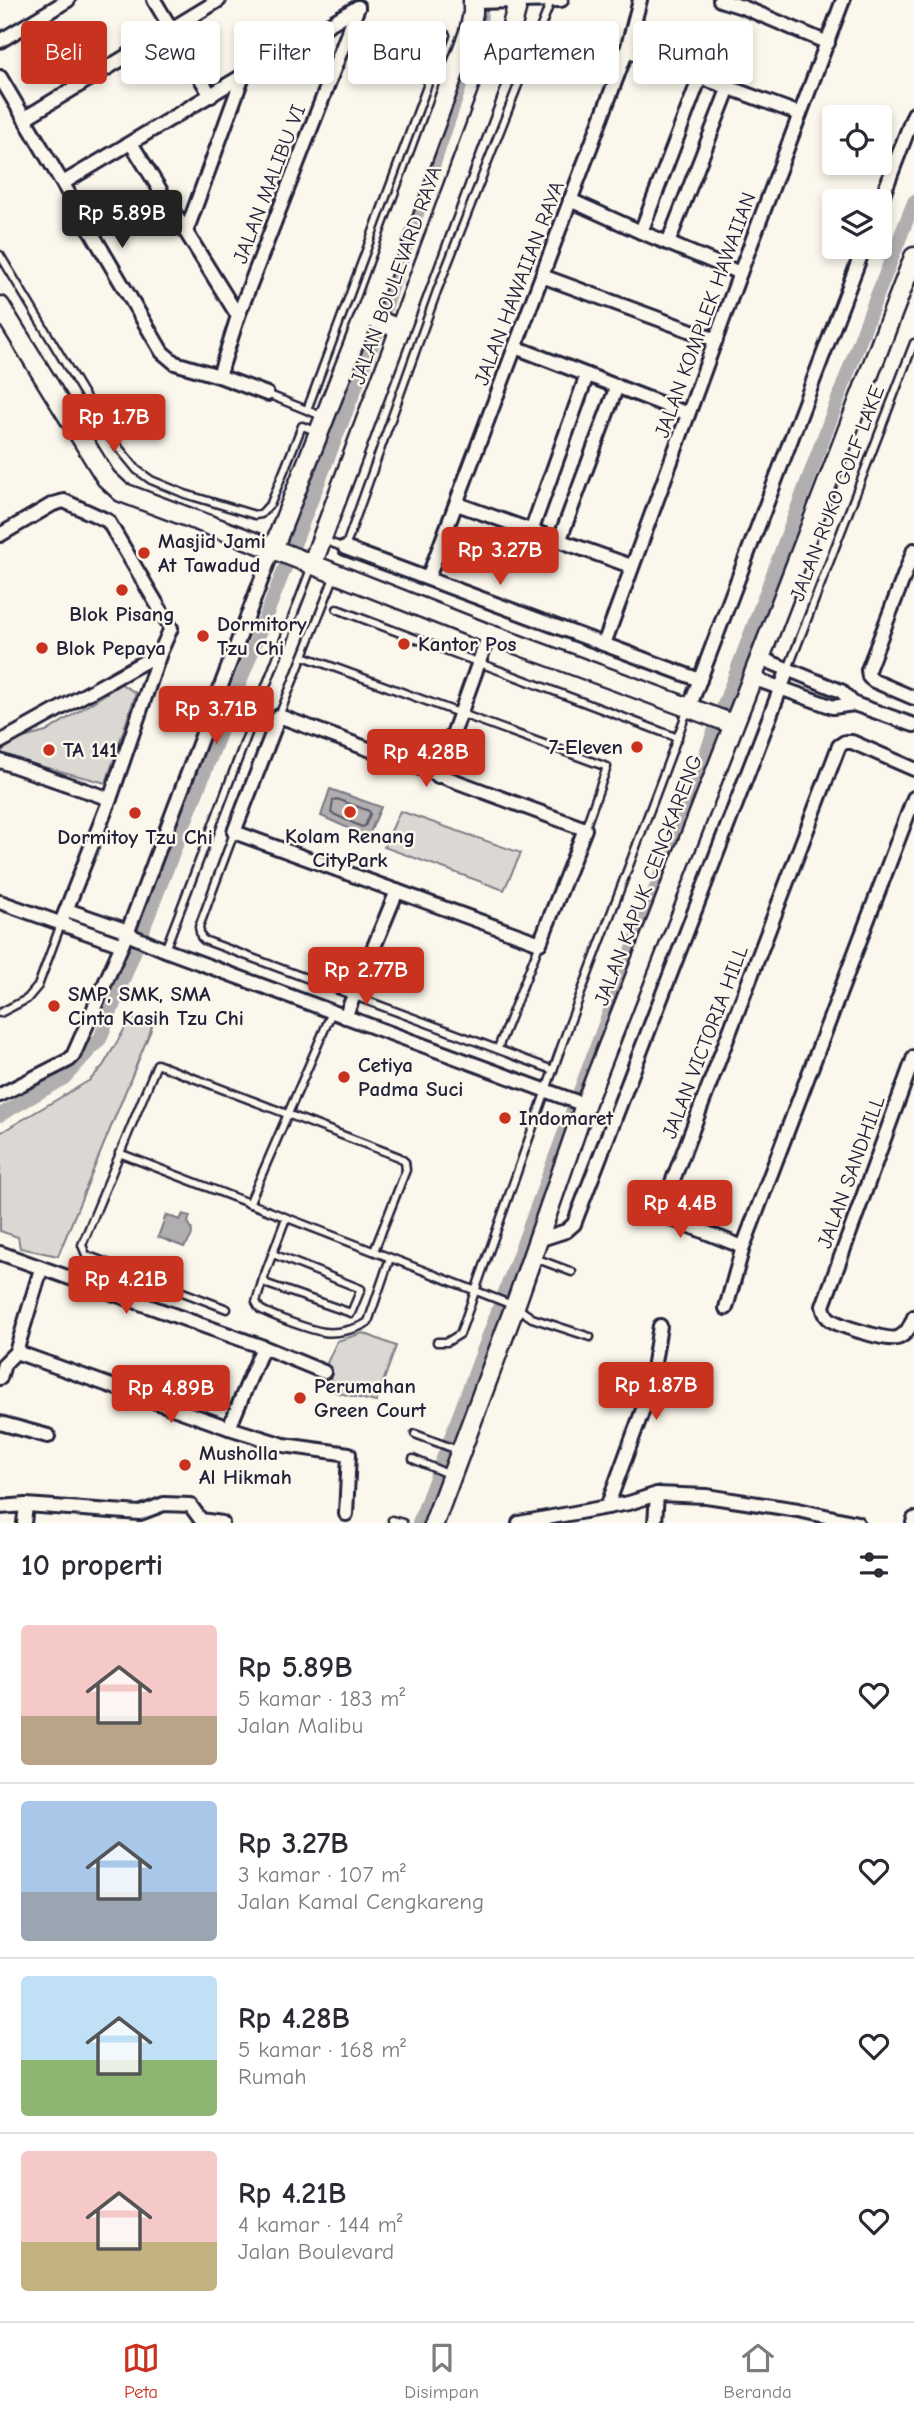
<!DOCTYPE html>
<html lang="id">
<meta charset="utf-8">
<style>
:root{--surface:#fff;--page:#f7f7f7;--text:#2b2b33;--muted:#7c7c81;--line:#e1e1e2;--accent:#c8321e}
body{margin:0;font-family:"Comic Neue",sans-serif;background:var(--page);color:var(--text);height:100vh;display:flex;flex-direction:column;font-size:26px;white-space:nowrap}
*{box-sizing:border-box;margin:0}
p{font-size:23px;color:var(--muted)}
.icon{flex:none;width:38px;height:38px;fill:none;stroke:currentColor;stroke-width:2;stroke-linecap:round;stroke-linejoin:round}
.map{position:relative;height:1523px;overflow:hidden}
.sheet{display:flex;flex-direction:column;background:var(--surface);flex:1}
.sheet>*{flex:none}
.top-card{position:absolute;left:21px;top:21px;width:873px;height:63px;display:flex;gap:14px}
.tools{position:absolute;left:822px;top:105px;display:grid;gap:14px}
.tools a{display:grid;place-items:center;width:70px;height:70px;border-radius:7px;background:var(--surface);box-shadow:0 4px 10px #0003;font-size:35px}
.price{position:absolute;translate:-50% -60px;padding:0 16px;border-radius:7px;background:var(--accent);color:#fff;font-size:23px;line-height:46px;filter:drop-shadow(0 2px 4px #0008)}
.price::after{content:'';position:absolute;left:50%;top:42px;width:21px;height:16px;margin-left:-10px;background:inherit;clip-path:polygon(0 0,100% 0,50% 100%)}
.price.current{background:#222;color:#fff}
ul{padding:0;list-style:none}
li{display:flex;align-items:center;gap:21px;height:175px;padding:0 21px}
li+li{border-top:2px solid var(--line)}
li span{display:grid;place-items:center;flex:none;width:196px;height:140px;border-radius:7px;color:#555}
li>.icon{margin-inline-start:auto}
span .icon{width:84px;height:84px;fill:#fffc;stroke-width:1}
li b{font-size:30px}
h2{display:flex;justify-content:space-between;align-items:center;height:84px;padding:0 21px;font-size:30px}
.chip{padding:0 24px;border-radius:7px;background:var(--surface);box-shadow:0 4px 10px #0003;font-size:24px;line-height:63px}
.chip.current{background:var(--accent);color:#fff}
.tabs{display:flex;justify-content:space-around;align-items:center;height:98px;border-top:2px solid var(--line);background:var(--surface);font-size:19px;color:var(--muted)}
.tabs a{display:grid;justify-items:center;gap:4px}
.tabs .current{color:var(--accent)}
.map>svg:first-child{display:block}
.green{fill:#dbd8d3;stroke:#7e7d87;stroke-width:2}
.water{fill:#b1aeb0;stroke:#787681;stroke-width:2}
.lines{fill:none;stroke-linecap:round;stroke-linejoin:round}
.shore{stroke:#5b5a6a;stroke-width:2}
.canal{stroke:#b1aeb0;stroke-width:14}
.lane-casing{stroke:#22223b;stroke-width:11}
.street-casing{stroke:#22223b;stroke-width:18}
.secondary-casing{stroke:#22223b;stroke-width:23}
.lane{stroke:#fbf7ec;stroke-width:6}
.street{stroke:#fbf7ec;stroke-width:12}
.secondary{stroke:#fbf7ec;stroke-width:18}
.poi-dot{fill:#c8321e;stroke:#fbf7ec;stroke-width:2.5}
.labels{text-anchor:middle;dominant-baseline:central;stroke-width:5;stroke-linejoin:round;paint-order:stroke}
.street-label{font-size:21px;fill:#22223b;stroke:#fbf7ec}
.poi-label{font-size:21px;font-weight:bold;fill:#22223b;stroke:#fbf7ec;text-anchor:start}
</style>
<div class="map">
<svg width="914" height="1523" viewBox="0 0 914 1523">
<rect width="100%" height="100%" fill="#fbf7ec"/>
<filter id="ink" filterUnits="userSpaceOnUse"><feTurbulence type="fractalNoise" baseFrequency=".0143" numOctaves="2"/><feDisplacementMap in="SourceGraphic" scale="14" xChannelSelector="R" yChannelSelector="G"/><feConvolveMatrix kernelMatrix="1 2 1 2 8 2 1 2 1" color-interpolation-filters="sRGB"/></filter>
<g filter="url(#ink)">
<g class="green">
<path d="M121,684L136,693L106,783L1,756L4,743L46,732Z"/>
<path d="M400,811L521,853L504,890L384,847Z"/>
<path d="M131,1018L152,1027L58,1256L20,1248L18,1237L0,1231V1133L90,1080L103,1066Z"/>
<path d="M363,1333L396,1346L376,1402L335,1392L327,1363L337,1341Z"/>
</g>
<g class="water">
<path d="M330,789L381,807L368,837L321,816Z"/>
<path d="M183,1214L190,1216L188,1222C195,1232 192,1238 184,1247L158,1237L166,1215L180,1220Z"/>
</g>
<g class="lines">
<path class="shore" d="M337,799L369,811L370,814L365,826L362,827L331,813L333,801Z"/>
<g class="canal">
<path d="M0,1115L64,1078L100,1039L375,338L480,27L482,1"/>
<path d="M419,1523L869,316L914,202"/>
</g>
<g class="lane-casing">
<g id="lane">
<path d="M0,255L109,436L137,470L151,480L185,494L255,515L261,514L271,503L302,426L316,431"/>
<path d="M267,394L324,417"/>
<path d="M307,410L446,35"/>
<path d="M73,420L93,408"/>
<path d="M323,540L345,548L437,291L551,1"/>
<path d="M337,609L678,738"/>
<path d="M303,656L607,767L585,829"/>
<path d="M788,669L914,343"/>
<path d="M279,716L335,575"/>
<path d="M234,833L199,927L201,937L204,940L553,1070"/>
<path d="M165,950L312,566"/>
<path d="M0,1013L27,999L38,986L61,924"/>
<path d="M498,1048L540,943"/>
<path d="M119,1153L515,1306L532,1318L590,1337"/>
<path d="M249,1204L332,1012"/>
<path d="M273,1254L361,1289L351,1313L267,1284L263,1279L286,1218"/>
<path d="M535,1258L572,1272"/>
<path d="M263,1279L256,1302L260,1309C272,1316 310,1330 324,1332C336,1334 358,1329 368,1322L390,1258"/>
<path d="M227,1309L86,1255L82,1245L157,1064L399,1157L405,1162L406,1170L374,1251"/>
<path d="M437,1342H447L460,1334L569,1025L688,709"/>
<path d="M415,1434L460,1451"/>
<path d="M413,1459L450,1475"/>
<path d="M392,1520L403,1523"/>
</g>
</g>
<g class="street-casing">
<g id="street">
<path d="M154,0L211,96"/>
<path d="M720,0L745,8L828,43"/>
<path d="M473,2L561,0"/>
<path d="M0,41L68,0"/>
<path d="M627,50L800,114"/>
<path d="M0,77L162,352L175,363L219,376L267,394"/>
<path d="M25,118L219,0"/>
<path d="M131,143L238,316"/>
<path d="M63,183L358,7"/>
<path d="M570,200L641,232L740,273"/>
<path d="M880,203L914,114"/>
<path d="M186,232L243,76"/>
<path d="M641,232L700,77"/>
<path d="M668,243L729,87"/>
<path d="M542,276L716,340"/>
<path d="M515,347L688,414"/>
<path d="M219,376L238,316L358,7"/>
<path d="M457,504L631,566"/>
<path d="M532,529L587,375"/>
<path d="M0,535L53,504L64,501L108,521L171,628L160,653L110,799L61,923"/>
<path d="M560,539L617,386"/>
<path d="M345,548L700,680"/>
<path d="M914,550L868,670L869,677L874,681L914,698"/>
<path d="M428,578L627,50L640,0"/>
<path d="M604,644L740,273L843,0"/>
<path d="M760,658L841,691L854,704L914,725"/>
<path d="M752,678L833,707L854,704"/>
<path d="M689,708L864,247"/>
<path d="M279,716L585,829L540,943L234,832Z"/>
<path d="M0,742L160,653"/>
<path d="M0,761L110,799"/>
<path d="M914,769L852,742H845L839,746L663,1206V1211L667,1217L743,1247L914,798"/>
<path d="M438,776L489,634"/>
<path d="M0,902L122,945"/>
<path d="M67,910L128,931L134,937L165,950L585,1105"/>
<path d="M345,1017L397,891"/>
<path d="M914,1057L823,1306C824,1312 826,1317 831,1320C840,1326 887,1341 897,1338C906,1335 911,1326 914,1317"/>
<path d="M0,1095L69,1060L73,1056L128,931L273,549"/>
<path d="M538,1240L566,1231L574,1224L788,669"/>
<path d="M0,1253L263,1347L324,1372"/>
<path d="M726,1308L743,1247"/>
<path d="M16,1352L229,1428L263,1347"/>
<path d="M0,1378L4,1364L16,1352L41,1269"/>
<path d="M0,1423L48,1436"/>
<path d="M229,1428L284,1445L349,1454L346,1514"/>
<path d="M0,1507L26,1505L140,1513L164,1504L190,1505L201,1520L222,1523"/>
<path d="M607,1507L649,1393L660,1326"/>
<path d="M24,1523L26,1505"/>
<path d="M519,1523L629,1503L657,1494L706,1496L798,1510L857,1523"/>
<path d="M655,1523L657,1494"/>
<path d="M913,1523L914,1519"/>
</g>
</g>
<g class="secondary-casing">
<g id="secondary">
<path d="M0,306L106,478L121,492L273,549L489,634L733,724"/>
<path d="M365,315L399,329"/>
<path d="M273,549L365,315L469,32L473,13V0"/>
<path d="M312,565L510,34L516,10L515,0"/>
<path d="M434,1523L515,1306L585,1105L760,658L914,257"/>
</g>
</g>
<use href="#lane" class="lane"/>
<use href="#street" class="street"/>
<use href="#secondary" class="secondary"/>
</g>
</g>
<g class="poi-dot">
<circle cx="144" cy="553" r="7"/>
<circle cx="122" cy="590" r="7"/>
<circle cx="203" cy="636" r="7"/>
<circle cx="404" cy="644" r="7"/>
<circle cx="42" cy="648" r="7"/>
<circle cx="637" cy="747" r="7"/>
<circle cx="49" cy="750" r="7"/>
<circle cx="350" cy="812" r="7"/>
<circle cx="135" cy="813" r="7"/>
<circle cx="54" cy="1006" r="7"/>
<circle cx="344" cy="1077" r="7"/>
<circle cx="505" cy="1118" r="7"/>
<circle cx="300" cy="1398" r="7"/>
<circle cx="185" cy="1465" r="7"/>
</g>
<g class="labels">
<g class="street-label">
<text transform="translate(269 184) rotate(-69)">JALAN MALIBU VI</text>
<text transform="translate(396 275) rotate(-70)">JALAN BOULEVARD RAYA</text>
<text transform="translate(519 283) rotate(-69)">JALAN HAWAIIAN RAYA</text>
<text transform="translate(705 315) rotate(-70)">JALAN KOMPLEK HAWAIIAN</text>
<text transform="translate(837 493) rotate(-69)">JALAN RUKO GOLF LAKE</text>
<text transform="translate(648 880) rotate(-69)">JALAN KAPUK CENGKARENG</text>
<text transform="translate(705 1042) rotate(-69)">JALAN VICTORIA HILL</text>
<text transform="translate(851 1172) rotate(-70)">JALAN SANDHILL</text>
</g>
<g class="poi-label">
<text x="158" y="541">Masjid Jami<tspan x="158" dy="24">At Tawadud</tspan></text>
<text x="122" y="614" text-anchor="middle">Blok Pisang</text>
<text x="217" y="624">Dormitory<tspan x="217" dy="24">Tzu Chi</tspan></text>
<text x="418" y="644">Kantor Pos</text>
<text x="56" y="648">Blok Pepaya</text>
<text x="623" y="747" text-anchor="end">7-Eleven</text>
<text x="63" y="750">TA 141</text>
<text x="350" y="836" text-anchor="middle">Kolam Renang<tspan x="350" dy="24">CityPark</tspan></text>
<text x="135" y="837" text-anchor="middle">Dormitoy Tzu Chi</text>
<text x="68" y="994">SMP, SMK, SMA<tspan x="68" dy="24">Cinta Kasih Tzu Chi</tspan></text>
<text x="358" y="1065">Cetiya<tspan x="358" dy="24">Padma Suci</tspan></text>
<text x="519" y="1118">Indomaret</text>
<text x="314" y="1386">Perumahan<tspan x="314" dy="24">Green Court</tspan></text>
<text x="199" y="1453">Musholla<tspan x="199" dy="24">Al Hikmah</tspan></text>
</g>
</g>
</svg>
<div class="tools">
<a><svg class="icon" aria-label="locate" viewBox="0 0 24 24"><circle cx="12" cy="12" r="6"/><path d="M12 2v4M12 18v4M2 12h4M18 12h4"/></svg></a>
<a><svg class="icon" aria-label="layers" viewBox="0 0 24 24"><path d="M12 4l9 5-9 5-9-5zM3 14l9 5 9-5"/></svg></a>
</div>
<b class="price current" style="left:122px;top:250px">Rp 5.89B</b>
<b class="price" style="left:114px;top:454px">Rp 1.7B</b>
<b class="price" style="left:500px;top:587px">Rp 3.27B</b>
<b class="price" style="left:216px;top:746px">Rp 3.71B</b>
<b class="price" style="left:426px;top:789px">Rp 4.28B</b>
<b class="price" style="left:366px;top:1007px">Rp 2.77B</b>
<b class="price" style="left:680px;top:1240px">Rp 4.4B</b>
<b class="price" style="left:126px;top:1316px">Rp 4.21B</b>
<b class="price" style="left:656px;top:1422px">Rp 1.87B</b>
<b class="price" style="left:171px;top:1425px">Rp 4.89B</b>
<div class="top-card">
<a class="chip current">Beli</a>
<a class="chip">Sewa</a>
<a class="chip">Filter</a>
<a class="chip">Baru</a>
<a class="chip">Apartemen</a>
<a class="chip">Rumah</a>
</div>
</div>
<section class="sheet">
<h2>10 properti<svg class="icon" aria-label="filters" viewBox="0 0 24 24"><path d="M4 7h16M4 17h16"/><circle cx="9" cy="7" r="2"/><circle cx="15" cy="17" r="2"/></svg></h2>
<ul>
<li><span style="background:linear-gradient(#f6c9c9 65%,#b9a48a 0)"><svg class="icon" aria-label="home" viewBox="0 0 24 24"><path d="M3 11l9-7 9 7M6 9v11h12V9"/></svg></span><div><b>Rp 5.89B</b><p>5 kamar · 183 m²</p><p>Jalan Malibu</p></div><svg class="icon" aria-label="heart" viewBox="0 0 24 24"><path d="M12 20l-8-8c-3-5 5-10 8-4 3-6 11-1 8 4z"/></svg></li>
<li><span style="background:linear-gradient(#a9c7e8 65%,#9aa5b1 0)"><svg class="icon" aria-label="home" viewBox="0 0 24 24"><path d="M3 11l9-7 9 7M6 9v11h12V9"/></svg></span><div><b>Rp 3.27B</b><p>3 kamar · 107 m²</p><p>Jalan Kamal Cengkareng</p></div><svg class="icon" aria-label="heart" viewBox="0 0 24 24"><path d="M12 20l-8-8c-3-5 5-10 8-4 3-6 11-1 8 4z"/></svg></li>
<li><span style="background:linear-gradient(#bfe0f5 60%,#8fb573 0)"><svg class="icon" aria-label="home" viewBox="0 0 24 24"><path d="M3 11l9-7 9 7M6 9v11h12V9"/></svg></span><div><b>Rp 4.28B</b><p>5 kamar · 168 m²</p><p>Rumah</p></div><svg class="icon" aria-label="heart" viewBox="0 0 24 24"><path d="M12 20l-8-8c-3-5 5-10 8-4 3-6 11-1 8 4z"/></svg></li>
<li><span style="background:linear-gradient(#f6c9c9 65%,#c2b280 0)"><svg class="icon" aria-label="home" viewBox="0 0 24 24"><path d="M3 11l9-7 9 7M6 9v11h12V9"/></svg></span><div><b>Rp 4.21B</b><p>4 kamar · 144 m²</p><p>Jalan Boulevard</p></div><svg class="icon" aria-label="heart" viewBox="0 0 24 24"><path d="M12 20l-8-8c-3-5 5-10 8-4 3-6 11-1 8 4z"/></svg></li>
</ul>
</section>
<nav class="tabs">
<a class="current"><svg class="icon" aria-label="map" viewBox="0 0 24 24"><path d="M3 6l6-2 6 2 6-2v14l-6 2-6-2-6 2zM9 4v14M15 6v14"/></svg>Peta</a>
<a><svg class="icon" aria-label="saved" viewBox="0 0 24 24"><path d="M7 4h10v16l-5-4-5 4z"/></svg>Disimpan</a>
<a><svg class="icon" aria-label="home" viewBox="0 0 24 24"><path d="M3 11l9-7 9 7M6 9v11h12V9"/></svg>Beranda</a>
</nav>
